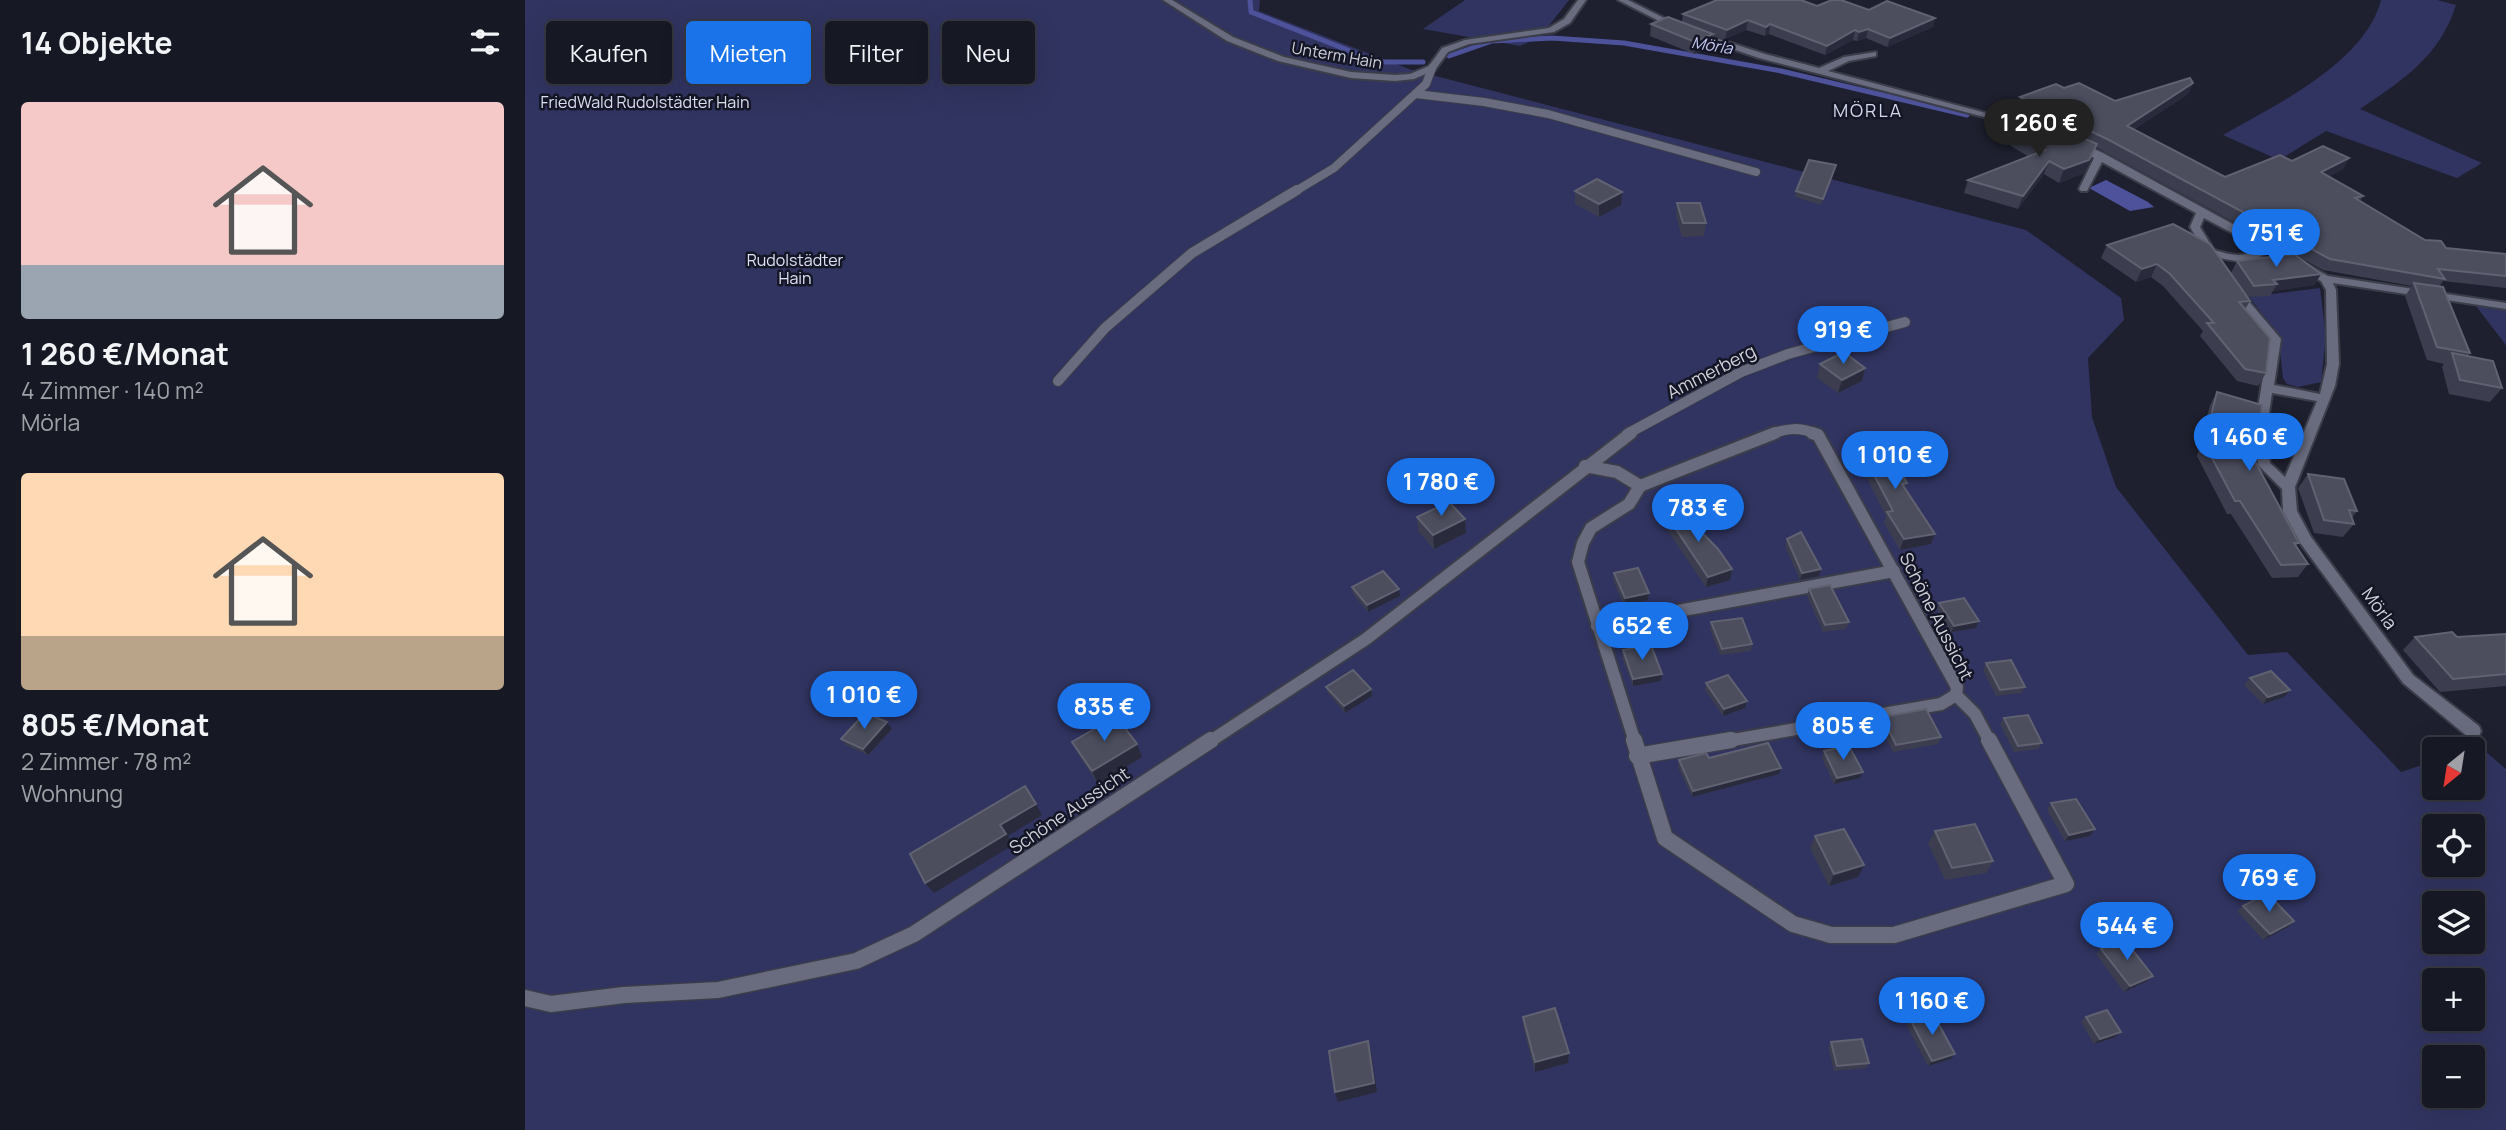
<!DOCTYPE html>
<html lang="de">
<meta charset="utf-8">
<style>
:root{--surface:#161823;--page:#232530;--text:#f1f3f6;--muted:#9ea0a6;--line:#353741;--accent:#1a73e8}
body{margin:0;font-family:Manrope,sans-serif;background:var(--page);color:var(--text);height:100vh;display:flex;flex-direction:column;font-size:26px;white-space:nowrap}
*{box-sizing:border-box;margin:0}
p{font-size:23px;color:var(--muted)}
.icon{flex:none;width:38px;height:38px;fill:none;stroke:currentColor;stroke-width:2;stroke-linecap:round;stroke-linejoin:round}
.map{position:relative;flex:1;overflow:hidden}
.side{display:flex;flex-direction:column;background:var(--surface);width:525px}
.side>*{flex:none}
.banner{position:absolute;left:21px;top:21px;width:665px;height:63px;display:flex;gap:14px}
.needle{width:46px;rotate:210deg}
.tools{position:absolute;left:1897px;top:737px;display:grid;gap:14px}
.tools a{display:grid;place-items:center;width:63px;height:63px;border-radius:7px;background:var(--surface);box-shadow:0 7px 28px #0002,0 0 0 2px var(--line);font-size:35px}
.price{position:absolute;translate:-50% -60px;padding:0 16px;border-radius:24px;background:var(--accent);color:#fff;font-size:23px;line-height:46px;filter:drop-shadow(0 2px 4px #0008)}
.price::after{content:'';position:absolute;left:50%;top:42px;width:21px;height:16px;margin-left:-10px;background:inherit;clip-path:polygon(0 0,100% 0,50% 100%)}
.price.selected{background:#222;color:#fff}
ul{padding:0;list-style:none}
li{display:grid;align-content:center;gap:14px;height:371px;padding:0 21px}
li span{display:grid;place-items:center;height:217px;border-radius:7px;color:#555}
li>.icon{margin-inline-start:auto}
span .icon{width:126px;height:126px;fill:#fffc;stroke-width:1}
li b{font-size:30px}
h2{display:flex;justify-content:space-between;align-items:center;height:84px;padding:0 21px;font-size:30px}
.tag{padding:0 24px;border-radius:7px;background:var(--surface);box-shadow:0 7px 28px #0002,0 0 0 2px var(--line);font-size:24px;line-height:63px}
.tag.selected{background:var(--accent);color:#fff}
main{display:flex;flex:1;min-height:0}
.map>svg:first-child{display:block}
.green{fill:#313460;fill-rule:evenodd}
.water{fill:#4d529b}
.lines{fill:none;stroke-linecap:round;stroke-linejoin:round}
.stream{stroke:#4d529b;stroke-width:5}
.service-far3-casing{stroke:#3c3d4a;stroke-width:10}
.service-far2-casing{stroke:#3c3d4a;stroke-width:12}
.service-far1-casing{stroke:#3c3d4a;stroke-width:16}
.service-casing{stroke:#3c3d4a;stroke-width:19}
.minor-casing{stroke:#3c3d4a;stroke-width:4}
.service-far3{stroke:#696c7f;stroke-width:8}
.service-far2{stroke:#696c7f;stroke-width:10}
.service-far1{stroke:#696c7f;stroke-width:12}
.service{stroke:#696c7f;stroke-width:16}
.minor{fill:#696c7f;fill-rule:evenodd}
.wall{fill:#3c3e4f}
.shaded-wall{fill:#292b3c}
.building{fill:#4c4e5e;stroke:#606271;stroke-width:2}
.labels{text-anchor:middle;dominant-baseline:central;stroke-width:5;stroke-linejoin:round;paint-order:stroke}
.far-water-label{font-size:16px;font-style:italic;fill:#c4caf4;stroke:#141625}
.far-street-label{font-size:16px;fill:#cfd1db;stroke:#141625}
.far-park-label{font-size:16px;fill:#dee2f7;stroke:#141625}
.far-quarter-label{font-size:18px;letter-spacing:2px;fill:#d4d8ed;stroke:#141625}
.street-label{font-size:18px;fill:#cfd1db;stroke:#141625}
</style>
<main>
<section class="side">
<h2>14 Objekte<svg class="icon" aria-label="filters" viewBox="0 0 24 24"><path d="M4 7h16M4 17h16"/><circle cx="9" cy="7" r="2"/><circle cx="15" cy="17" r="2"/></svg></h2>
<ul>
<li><span style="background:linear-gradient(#f6c9c9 75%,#9aa5b1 0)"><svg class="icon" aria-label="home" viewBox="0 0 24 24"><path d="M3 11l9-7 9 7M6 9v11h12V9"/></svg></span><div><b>1 260 €/Monat</b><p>4 Zimmer · 140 m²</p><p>Mörla</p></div></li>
<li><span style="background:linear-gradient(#ffd9b3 75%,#b9a48a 0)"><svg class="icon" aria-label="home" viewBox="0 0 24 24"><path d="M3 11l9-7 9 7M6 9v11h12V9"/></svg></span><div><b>805 €/Monat</b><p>2 Zimmer · 78 m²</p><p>Wohnung</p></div></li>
</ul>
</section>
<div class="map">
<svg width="1981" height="1130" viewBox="0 0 1981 1130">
<rect width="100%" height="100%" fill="#1e202f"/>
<g class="green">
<path d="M0,0H735L734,11L884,69L1501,230L1596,298L1599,320L1563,358L1567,417L1591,487L1723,655L1762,652L1876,772L1909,761V788H1948V749H1943L1953,745L1981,769V1130H0ZM1909,826H1948V864H1909ZM1909,903H1948V942H1909ZM1909,980H1948V1018H1909ZM1909,1057H1948V1096H1909Z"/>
<path d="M940,0H1044L1015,37L995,46L898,29Z"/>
<path d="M1856,0H1912L1931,5C1915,56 1878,80 1835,109L1957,163L1932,178L1801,131L1754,160L1698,135C1750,105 1840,63 1856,0Z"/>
<path d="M1795,288L1801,337L1796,382L1773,387L1762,384L1758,378L1753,334L1724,297Z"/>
<path d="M1947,301L1981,306V345Z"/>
</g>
<path class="water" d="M1581,180L1623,202L1629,207L1605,211L1564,188Z"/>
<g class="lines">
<g class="stream">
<path d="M725,0L726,12L853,62H898"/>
<path d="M924,56L967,41L1027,38L1099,43L1256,71L1442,115"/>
</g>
<g class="service-far3-casing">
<g id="service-far3">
<path d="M891,94L959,102L1023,114L1231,172"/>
<path d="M769,192L809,168L901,84L907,68"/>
</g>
</g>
<g class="service-far2-casing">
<g id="service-far2">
<path d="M533,381L580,328L667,253L772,190"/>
<path d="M1102,434L1216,372L1263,354L1380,322"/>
<path d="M1246,434C1263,428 1274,427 1292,434"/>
</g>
</g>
<g class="service-far1-casing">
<g id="service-far1">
<path d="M1060,466L1092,472L1115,486L1104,504L1066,528L1058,543L1053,562L1110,742"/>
<path d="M1115,486L1250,433"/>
<path d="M1072,626L1369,571"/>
<path d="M1431,695L1450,714L1465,742"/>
<path d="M684,742L841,639L1106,433"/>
<path d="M1196,742L1416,704L1431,695L1432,687L1293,435L1287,433"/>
</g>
</g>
<g class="service-casing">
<g id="service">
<path d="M1109,740L1140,838L1268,924L1306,935H1369L1541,884L1464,740"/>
<path d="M1112,756L1206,740"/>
<path d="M0,998L26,1004L99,995L193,990L331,961L389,934L686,740"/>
</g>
</g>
<g class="minor-casing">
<g id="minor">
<path d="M638,0H647L708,37L759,57L826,72L870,75L885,74L904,66L917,48L940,40L1024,28L1039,19L1053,0H1061L1045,23L1029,32L944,44L923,52L910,70L889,79L870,81L826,78L753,61L702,41Z"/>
<path d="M1093,0H1103L1157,27L1150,29Z"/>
<path d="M1172,32L1240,54L1294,68L1319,57L1351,52V56L1324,61L1303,71L1532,132L1524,134L1234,58L1169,36L1168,34Z"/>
<path d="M1551,141L1578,153L1803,276L1981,303V309L1808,283L1811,290L1814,364L1810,386L1770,487L1772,511L1786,537L1888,675L1954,726L1956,731L1954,736L1948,738L1942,736L1878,683L1776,544L1758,511L1757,489L1733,465L1729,433L1744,339L1706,294L1712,291L1716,292L1756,339L1749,385L1795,394L1802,364L1801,290L1796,281L1742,252C1723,268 1703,259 1682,255L1665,227L1671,213L1577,162L1562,191H1556L1554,189L1569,158L1548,146V142ZM1679,218L1734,247C1720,259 1705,255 1689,250L1675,227ZM1747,393L1792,401L1760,477L1745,463L1741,433Z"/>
</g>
</g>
<use href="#service-far3" class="service-far3"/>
<use href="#service-far2" class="service-far2"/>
<use href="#service-far1" class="service-far1"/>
<use href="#service" class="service"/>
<use href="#minor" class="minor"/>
</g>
<g class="wall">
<path d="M1292,6L1410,18L1408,27L1362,47L1341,38L1332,41L1328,40L1300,55L1244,34L1240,36L1221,30L1200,39L1188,35L1186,46L1169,54L1125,36L1126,24L1157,22L1158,14Z"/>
<path d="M1668,83L1663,94L1608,130L1700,177L1767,161L1824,158L1818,169L1804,176L1838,196L1835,201L1900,240L1921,248L1981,254V288L1918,281L1914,287L1945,353L1943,356L1977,388L1965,402L1924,394L1917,367L1919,364L1902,360L1880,296L1887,286L1798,270L1772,256L1796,274L1789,285L1748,291L1745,296L1722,297L1706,273L1712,261L1768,254L1571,147L1559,173L1534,183L1519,174L1493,209L1439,193L1443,180L1504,157L1486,146L1491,133L1524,123L1492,108L1495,97L1539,88L1590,101Z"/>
<path d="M1309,172L1296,205L1270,197L1271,191Z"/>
<path d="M1050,191L1097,192L1096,205L1074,217L1050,204Z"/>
<path d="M1152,203L1181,223L1179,236L1157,237L1151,216Z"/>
<path d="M1648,224L1725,301L1720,309L1741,373L1733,386L1712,381L1675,336L1678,331L1638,286L1626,277L1611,282L1576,258L1582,245Z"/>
<path d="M1295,364L1340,368L1337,381L1313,393L1292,378Z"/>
<path d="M1692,392L1730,452L1728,456L1774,543L1771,546L1783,564L1773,577L1747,578L1706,514H1702L1672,456L1685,405Z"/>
<path d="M1331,441L1362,459L1382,483L1380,487L1410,534L1406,544L1375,550L1359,523L1361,516L1328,451Z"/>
<path d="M1783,474L1832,511L1827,518L1829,524L1818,537L1789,533L1773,488Z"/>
<path d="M1140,513L1207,569L1205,580L1181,587L1138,524Z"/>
<path d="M892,517L940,519L941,533L909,549L893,531Z"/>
<path d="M1262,539L1294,576L1275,580L1260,546Z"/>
<path d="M1089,573L1124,593L1123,600L1099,605L1088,580Z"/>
<path d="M827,587L875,596L843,612L828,594Z"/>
<path d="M1284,589L1324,622L1321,629L1298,632L1282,596Z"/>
<path d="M1414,603L1454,621L1451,628L1426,632L1412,609Z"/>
<path d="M1186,622L1227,644L1226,651L1195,655L1185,629Z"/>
<path d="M1981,634V686L1915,692L1878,650L1890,637H1932Z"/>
<path d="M1098,650L1136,681L1108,686L1097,657Z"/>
<path d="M1461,663L1500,687L1496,693L1471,696L1458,670Z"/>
<path d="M1725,678L1765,690L1759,697L1738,704L1719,685Z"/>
<path d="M1181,683L1222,701L1220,708L1198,716L1180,690Z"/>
<path d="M801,687L846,689L847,696L820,713L803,693Z"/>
<path d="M1357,717L1416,737L1413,744L1368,752L1354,724Z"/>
<path d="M1479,718L1517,743L1513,749L1489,752L1475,724Z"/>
<path d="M362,722L367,729L343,755L321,745L316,739Z"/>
<path d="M547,742L617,757L573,784L554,755Z"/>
<path d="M1299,751L1335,778L1309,784L1297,758Z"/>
<path d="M1154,760L1256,768L1254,774L1167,797L1153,767Z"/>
<path d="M1526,803L1570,829L1565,836L1540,841L1522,810Z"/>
<path d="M1410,831L1468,861L1461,873L1420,880L1403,843Z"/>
<path d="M1290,836L1333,877L1304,886L1285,848Z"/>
<path d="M1718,906L1769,921L1763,927L1738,940L1712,911Z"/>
<path d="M1576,949L1622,981L1599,992L1571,954Z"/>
<path d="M998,1017L1044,1053L1043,1063L1010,1072L998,1027Z"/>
<path d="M1561,1017L1591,1037L1569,1044L1556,1022Z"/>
<path d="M1385,1019L1426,1059L1403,1066L1381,1024Z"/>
<path d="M1306,1042L1344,1063L1341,1068L1309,1071L1303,1047Z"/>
</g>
<g class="shaded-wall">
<path d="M1410,18L1408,27L1362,47L1365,38Z"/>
<path d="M1223,20L1221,30L1200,39L1202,30Z"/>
<path d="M1245,24L1244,34L1240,36L1241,27Z"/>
<path d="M1343,29L1341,38L1332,41L1334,32Z"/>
<path d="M1330,30L1328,40L1300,55L1302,46Z"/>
<path d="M1188,34L1186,46L1169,54L1170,42Z"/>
<path d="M1668,83L1663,94L1597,137L1602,126Z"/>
<path d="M1572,144L1559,173L1534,183L1539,169Z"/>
<path d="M1824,158L1818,169L1790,182L1796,172Z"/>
<path d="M1524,161L1519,174L1493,209L1498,196Z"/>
<path d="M1311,165L1309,172L1296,205L1298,199Z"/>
<path d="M1097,192L1096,205L1074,217V204Z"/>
<path d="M1632,264L1626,277L1611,282L1617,269Z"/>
<path d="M1796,274L1789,285L1748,291L1752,284L1748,280Z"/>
<path d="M1340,368L1337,381L1313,393L1317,380Z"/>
<path d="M940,519L941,533L909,549L908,535Z"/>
<path d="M1410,534L1406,544L1375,550L1379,539Z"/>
<path d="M1207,569L1205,580L1181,587L1183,577Z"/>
<path d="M1296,569L1294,576L1275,580L1277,573Z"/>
<path d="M874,589L875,596L843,612L842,605Z"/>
<path d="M1124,593L1123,600L1099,605L1100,598Z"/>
<path d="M1454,621L1451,628L1426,632L1429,626Z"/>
<path d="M1137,674L1136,681L1108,686V679Z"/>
<path d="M846,689L847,696L820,713L819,706Z"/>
<path d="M1765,690L1759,697L1738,704L1743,697Z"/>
<path d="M1222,701L1220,708L1198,716L1199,709Z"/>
<path d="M362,722L367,729L343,755L338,749Z"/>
<path d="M612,744L617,757L573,784L567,771Z"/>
<path d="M1256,768L1254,774L1167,797L1168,791Z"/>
<path d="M1338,772L1335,778L1309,784L1312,778Z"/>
<path d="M511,804L517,815L483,836L488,845L409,893L400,883L475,825Z"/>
<path d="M1570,829L1565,836L1540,841L1544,835Z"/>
<path d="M1339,865L1333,877L1304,886L1309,874Z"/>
<path d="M1769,921L1763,927L1738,940L1745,934Z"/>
<path d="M1628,976L1622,981L1599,992L1605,986Z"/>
<path d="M1596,1032L1591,1037L1569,1044L1575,1039Z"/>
<path d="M843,1041L846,1051L852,1092L813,1102L810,1092Z"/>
<path d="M1044,1053L1043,1063L1010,1072V1062Z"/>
<path d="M1430,1054L1426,1059L1403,1066L1407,1061Z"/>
</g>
<g class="building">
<path d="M1192,0H1276L1292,6L1307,0H1316L1344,10L1362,1L1410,18L1365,38L1343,29L1334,32L1330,30L1302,46L1245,24L1241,27L1223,20L1202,30L1158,14Z"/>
<path d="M1143,17L1188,34L1170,42L1126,24Z"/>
<path d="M1665,78L1668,83L1602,126L1700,177L1755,155L1767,161L1798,146L1824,158L1796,172L1838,196L1830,198L1900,240L1916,241L1921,248L1981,254V276L1913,269L1920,279L1805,259L1584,140L1495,97L1531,84L1539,88L1554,83L1590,101Z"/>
<path d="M1523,123L1572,144L1564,160L1539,169L1524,161L1498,196L1443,180L1520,150L1491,133Z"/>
<path d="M1284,160L1311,165L1298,199L1271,191Z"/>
<path d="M1072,179L1097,192L1074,204L1050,191Z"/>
<path d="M1152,203H1175L1181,223H1158Z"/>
<path d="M1648,224L1685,244L1725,301L1714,302L1745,338L1741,373L1720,369L1682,323H1689L1645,274L1632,264L1617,269L1582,245Z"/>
<path d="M1769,254L1796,274L1748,280L1752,284L1729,286L1712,261Z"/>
<path d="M1889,283L1918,287L1945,353L1912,347Z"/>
<path d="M1319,352L1340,368L1317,380L1295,364Z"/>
<path d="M1927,353L1968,361L1977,388L1935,380Z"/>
<path d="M1692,392L1737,405L1730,452H1725L1774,543H1769L1783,564L1756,565L1715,501H1710L1679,443Z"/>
<path d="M1344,433L1362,459H1368L1382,483L1377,484L1410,534L1379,539L1362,512L1368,511L1331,441Z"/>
<path d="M1783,474L1819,479L1832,511L1824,510L1829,524L1799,520Z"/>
<path d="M924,502L940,519L908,535L892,517Z"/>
<path d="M1150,505L1193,549L1207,569L1183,577L1140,513Z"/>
<path d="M1276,532L1296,569L1277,573L1262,539Z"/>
<path d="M1113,568L1124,593L1100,598L1089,573Z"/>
<path d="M858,571L874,589L842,605L827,587Z"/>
<path d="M1305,585L1324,622L1300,625L1284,589Z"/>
<path d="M1439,598L1454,621L1429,626L1414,603Z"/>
<path d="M1217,618L1227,644L1197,649L1186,622Z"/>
<path d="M1927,632L1932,637L1981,634V674L1928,679L1890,637Z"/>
<path d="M1126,645L1137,674L1108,679L1098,650Z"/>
<path d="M1486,660L1500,687L1475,690L1461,663Z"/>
<path d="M828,670L846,689L819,706L801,687Z"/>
<path d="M1746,671L1765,690L1743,697L1725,678Z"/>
<path d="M1203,675L1222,701L1199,709L1181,683Z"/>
<path d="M1401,709L1416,737L1371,745L1357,717Z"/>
<path d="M340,713L362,722L338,749L316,739Z"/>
<path d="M1503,715L1517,743L1493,746L1479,718Z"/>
<path d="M591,716L612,744L567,771L547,742Z"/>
<path d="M1243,743L1256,768L1168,791L1154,760L1181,753L1184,758Z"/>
<path d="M1324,746L1338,772L1312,778L1299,751Z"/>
<path d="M500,786L511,804L475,825L481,834L400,883L385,854Z"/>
<path d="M1551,799L1570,829L1544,835L1526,803Z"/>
<path d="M1450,824L1468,861L1427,868L1410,831Z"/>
<path d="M1319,829L1339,865L1309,874L1290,836Z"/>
<path d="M1742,893L1769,921L1745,934L1718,906Z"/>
<path d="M1599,939L1628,976L1605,986L1576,949Z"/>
<path d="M1030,1008L1044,1053L1010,1062L998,1017Z"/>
<path d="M1582,1010L1596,1032L1575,1039L1561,1017Z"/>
<path d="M1407,1012L1430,1054L1407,1061L1385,1019Z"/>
<path d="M1337,1039L1344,1063L1312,1066L1306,1042Z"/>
<path d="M843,1041L849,1083L810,1092L804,1051Z"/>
</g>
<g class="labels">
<g class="far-water-label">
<text transform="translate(1187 45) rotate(9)">Mörla</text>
</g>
<g class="far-street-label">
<text transform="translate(812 55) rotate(10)">Unterm Hain</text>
</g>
<g class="far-park-label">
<text x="120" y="102">FriedWald Rudolstädter Hain</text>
<text x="270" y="260">Rudolstädter<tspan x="270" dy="18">Hain</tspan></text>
</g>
<g class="far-quarter-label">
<text x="1343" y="110">MÖRLA</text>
</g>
<g class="street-label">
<text transform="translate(1186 371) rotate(-27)">Ammerberg</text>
<text transform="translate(1855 608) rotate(54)">Mörla</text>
<text transform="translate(1412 616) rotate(63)">Schöne Aussicht</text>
<text transform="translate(544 810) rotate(-34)">Schöne Aussicht</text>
</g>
</g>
</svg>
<div class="tools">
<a><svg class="needle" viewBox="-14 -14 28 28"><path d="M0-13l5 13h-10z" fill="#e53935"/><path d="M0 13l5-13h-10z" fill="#9ea0a6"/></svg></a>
<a><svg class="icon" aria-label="locate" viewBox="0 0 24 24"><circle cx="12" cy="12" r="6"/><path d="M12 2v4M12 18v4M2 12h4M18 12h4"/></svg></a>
<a><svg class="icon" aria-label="layers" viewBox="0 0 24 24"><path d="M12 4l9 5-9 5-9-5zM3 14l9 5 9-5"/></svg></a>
<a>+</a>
<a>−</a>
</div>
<b class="price selected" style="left:1514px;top:159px">1 260 €</b>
<b class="price" style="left:1751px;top:269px">751 €</b>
<b class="price" style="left:1318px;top:366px">919 €</b>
<b class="price" style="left:1724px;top:473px">1 460 €</b>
<b class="price" style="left:1370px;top:491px">1 010 €</b>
<b class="price" style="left:916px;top:518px">1 780 €</b>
<b class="price" style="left:1173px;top:544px">783 €</b>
<b class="price" style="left:1117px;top:662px">652 €</b>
<b class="price" style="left:339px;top:731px">1 010 €</b>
<b class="price" style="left:579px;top:743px">835 €</b>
<b class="price" style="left:1318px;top:762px">805 €</b>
<b class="price" style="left:1744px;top:914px">769 €</b>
<b class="price" style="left:1602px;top:962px">544 €</b>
<b class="price" style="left:1407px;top:1037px">1 160 €</b>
<div class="banner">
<a class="tag">Kaufen</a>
<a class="tag selected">Mieten</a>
<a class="tag">Filter</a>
<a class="tag">Neu</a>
</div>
</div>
</main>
